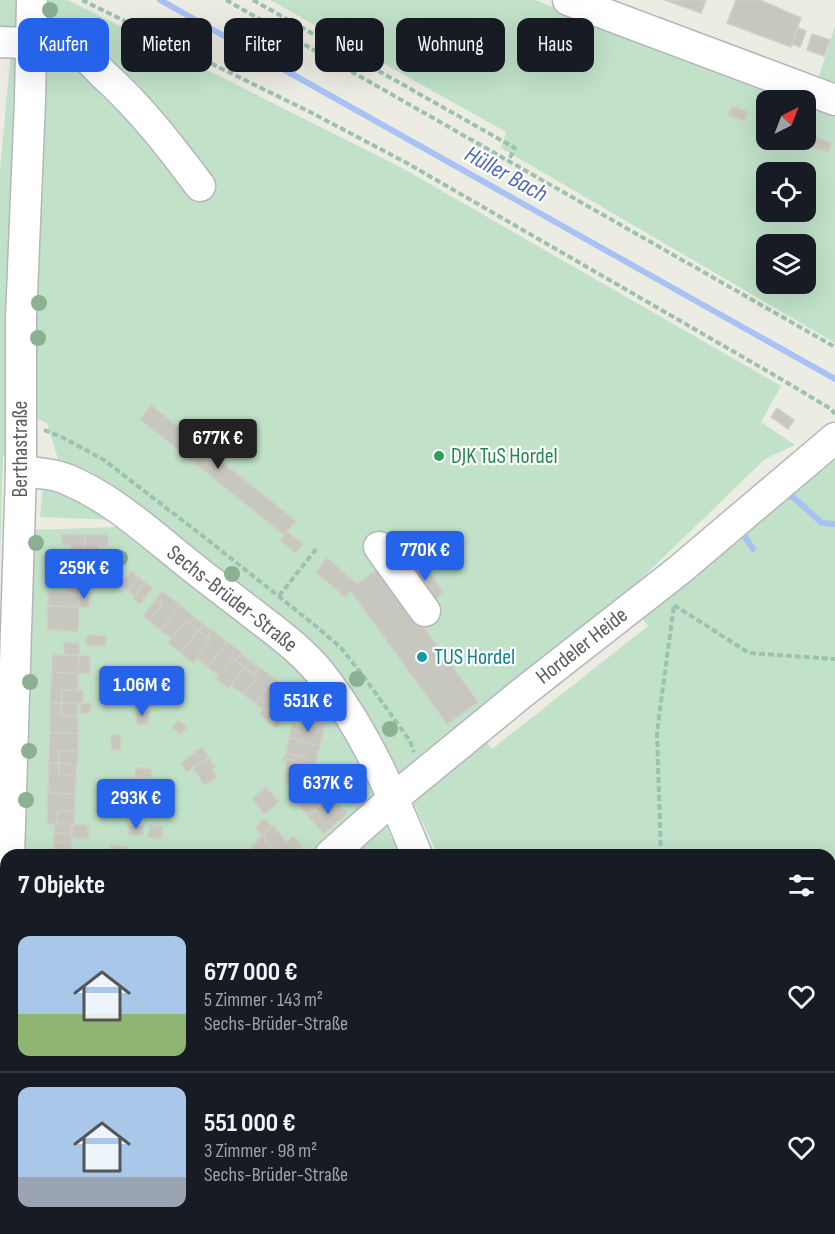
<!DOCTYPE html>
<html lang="de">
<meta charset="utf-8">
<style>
:root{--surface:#171b24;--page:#20242c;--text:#f1f3f6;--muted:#9ea1a6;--line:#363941;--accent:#2563eb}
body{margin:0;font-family:"Sofia Sans Condensed",sans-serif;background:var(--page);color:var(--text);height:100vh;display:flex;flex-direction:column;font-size:22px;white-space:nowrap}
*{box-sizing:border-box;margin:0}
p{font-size:20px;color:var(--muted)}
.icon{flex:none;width:33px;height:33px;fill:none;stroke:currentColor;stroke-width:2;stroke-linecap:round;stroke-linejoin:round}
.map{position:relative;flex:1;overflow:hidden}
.panel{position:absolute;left:0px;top:849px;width:836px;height:386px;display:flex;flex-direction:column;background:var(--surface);border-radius:18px 18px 0 0;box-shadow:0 6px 24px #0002}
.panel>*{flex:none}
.top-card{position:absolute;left:18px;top:18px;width:800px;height:54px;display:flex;gap:12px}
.needle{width:39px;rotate:42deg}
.controls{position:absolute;left:756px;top:90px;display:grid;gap:12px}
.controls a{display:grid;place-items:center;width:60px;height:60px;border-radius:12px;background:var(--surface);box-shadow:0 6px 24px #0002;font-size:30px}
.price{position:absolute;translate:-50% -51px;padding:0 14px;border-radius:6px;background:var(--accent);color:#fff;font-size:20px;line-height:39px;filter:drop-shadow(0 2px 3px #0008)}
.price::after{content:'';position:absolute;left:50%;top:36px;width:18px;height:14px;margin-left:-9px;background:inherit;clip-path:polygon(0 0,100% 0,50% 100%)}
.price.on{background:#222;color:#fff}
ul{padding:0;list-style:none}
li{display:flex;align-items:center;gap:18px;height:150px;padding:0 18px}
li+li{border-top:2px solid var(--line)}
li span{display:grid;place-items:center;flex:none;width:168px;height:120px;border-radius:12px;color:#555}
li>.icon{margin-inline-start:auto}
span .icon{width:72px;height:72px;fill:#fffc;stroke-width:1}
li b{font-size:26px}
h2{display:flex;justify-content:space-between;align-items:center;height:72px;padding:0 18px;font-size:26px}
.pill{padding:0 21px;border-radius:12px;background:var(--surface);box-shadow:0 6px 24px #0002;font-size:21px;line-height:54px}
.pill.on{background:var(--accent);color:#fff}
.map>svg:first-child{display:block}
.green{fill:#c1e1c9;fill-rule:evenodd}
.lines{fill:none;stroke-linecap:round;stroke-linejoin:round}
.stream{stroke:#a9c2f6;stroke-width:6}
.building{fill:#c8c7bf;stroke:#d0cfc2;stroke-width:1.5}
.minor-casing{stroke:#b5b6bc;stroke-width:33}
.path{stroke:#9cc1af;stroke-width:4;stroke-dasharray:6 3;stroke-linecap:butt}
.minor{stroke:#fff;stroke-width:30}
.tree{fill:#8cb092}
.leisure-dot{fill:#2e9e5b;stroke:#fff;stroke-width:2}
.culture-dot{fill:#0f9aa8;stroke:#fff;stroke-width:2}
.labels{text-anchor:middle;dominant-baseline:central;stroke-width:4.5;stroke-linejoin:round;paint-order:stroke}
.street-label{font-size:22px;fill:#5b5c62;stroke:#fff}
.leisure-label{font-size:22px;fill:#27864d;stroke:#fff;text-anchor:start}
.culture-label{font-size:22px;fill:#0d838f;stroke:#fff;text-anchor:start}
.water-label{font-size:24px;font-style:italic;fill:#4e68b6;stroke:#fff}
</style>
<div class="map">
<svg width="835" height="1234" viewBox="0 0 835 1234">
<rect width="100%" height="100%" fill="#ecece3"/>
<g class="green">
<path d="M0,0H23V30L0,29Z"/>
<path d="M48,0H68L402,168L781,386L761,422L795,445L765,459L546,671L477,730L492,749L648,626L634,607L835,439V1234H706L701,1229L830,1228V855H438L406,788L379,735L333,665L310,641L92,472L58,459L47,423L26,415L19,456H3L0,558V169L11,52L47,50Z"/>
<path d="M270,0H535L800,100H766V140H806V103L835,114V343L501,148L506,132ZM766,172H806V212H766ZM766,244H806V284H766Z"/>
<path d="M835,26V85L818,79Z"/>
<path d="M43,487L64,491L117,520L40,517Z"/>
<path d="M119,527L251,628L309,678L343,729L379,801L316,855H21L29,530Z"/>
<path d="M385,821L391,837L401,855H345Z"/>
<path d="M413,1228L417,1234H152L148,1229Z"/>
<path d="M659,1228L665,1234H516L512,1229Z"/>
</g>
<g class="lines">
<g class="stream">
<path d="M160,0L835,379"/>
<path d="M782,495L793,497L822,523L835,524"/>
<path d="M744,530L743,534L753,549"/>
</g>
</g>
<g class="building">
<path d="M665,0H706L701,13Z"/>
<path d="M736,0H760L801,18L791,47L727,23Z"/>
<path d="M798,28L806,31L800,47L792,44Z"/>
<path d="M812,34L830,40L824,56L807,50Z"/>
<path d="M732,106L748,112L745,121L728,116Z"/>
<path d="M816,137L832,143L828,152L812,147Z"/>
<path d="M151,405L296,521L284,535L140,419Z"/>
<path d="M777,408L794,420L788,429L771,417Z"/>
<path d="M287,532L303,544L295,553L280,540Z"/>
<path d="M62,534L85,535L84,566H80V576H69L71,545H62Z"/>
<path d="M85,535H108V546H99V566H84Z"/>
<path d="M409,545L422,562L407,573L394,555Z"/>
<path d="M327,558L357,584L380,567L478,702L447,724L351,591L345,597L316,572Z"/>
<path d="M422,562L443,592L429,603L407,573Z"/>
<path d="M131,571L138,577L128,591L120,585Z"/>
<path d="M69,576H80L79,607L48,606V592L69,593Z"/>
<path d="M138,577L145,582L135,596L128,591Z"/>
<path d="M145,582L153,588L140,604L133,599Z"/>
<path d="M162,591L180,605L161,630L149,621L162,605L155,600Z"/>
<path d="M79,593H89V608L79,607Z"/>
<path d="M155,600L162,605L149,621L143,616Z"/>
<path d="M180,605L194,617L189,624L186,621L172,639L161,630Z"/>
<path d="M48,606L79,607L78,632L47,629Z"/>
<path d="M194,617L203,624L198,631L189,624Z"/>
<path d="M186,621L198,631L181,653L168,643Z"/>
<path d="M203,624L212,631L207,638L198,631Z"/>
<path d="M212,630L227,642L208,667L197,658L210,640L207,638Z"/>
<path d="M198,631L210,640L193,663L181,653Z"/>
<path d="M87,635L106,636L105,646L86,645Z"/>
<path d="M64,642L79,644V655H64Z"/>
<path d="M227,642L242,653L236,661L233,658L219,676L208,667Z"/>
<path d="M241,654L250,661L245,668L236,661Z"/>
<path d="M52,655H79L78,673L52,672Z"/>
<path d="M79,655L90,657V673H78Z"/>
<path d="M233,658L245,668L229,688L216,679Z"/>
<path d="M250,661L259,667L254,674L245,668Z"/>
<path d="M259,667L274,678L255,703L243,694L257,677L254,674Z"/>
<path d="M245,668L257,677L243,694L231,685Z"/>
<path d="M52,672L78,673V691L62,690V703H50Z"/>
<path d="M274,678L292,693L286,701L279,696L266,712L255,703Z"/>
<path d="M62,690H83L82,703H62Z"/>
<path d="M279,696L286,701L269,722L259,714L263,709L266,712Z"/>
<path d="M50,703H62L61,715L78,716V733H50Z"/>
<path d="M62,703H78L77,716L61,715Z"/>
<path d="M80,703H92L90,713H80Z"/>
<path d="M282,706L290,712L277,728L269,722Z"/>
<path d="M136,711H149L148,724H137Z"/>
<path d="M178,720L187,727L181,734L172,728Z"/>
<path d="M315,721L325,723L320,746L289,738L292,724L312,729Z"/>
<path d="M50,733H78V751H59V763H49Z"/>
<path d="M111,735H120L121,750L111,749Z"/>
<path d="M289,738L320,746L315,764H306L307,758L286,753Z"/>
<path d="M202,747L209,758L186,772L181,763Z"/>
<path d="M59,751H78L77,764L59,763Z"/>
<path d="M286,753L307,758L306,764L286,759V761H283Z"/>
<path d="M209,758L215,767L212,769L217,777L204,785L193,767Z"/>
<path d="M286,759L317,766L318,773L287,780Z"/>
<path d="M49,763H59V775L76,776L75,794L48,793Z"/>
<path d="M59,763L76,764V776L59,775Z"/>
<path d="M135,768L152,769L151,777L135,776Z"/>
<path d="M318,773L319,782L311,786L308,775Z"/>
<path d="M308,775L311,786L316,791L299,805L287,780Z"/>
<path d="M320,782L332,796L308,816L299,805L316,791L311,786Z"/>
<path d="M266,787L279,802L264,814L252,799Z"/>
<path d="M48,793L75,794V811L57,812V824H47Z"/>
<path d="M332,796L347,813L324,834L308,816Z"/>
<path d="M75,811L74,825L57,824V812Z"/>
<path d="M264,819L272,827L262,836L255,827Z"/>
<path d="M55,824H72V834L54,833Z"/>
<path d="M72,824L88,825V839L72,838Z"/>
<path d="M150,825L163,827L161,839L148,837Z"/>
<rect x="129" y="826" width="14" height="9"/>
<path d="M273,826L287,842L293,836L302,846L291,855H278L262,836Z"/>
<path d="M54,833L72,834L71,843L54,842Z"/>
<path d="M262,836L278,855H257L251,847Z"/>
<path d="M54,842L71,843V852H54Z"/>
<path d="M111,845L127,847V855H109Z"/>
<path d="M22,1228H49V1229L43,1234H27Z"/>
<path d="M49,1228H74V1229L68,1234H54Z"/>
<path d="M413,1228H463L466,1234H417Z"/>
<path d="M615,1228H636L630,1234H611L610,1233Z"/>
<path d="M636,1228H649L654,1234H630Z"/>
</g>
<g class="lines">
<g class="minor-casing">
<g id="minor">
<path d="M568,0L835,100"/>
<path d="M0,42C27,43 57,43 82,55C90,59 97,68 103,74C140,107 170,146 200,186"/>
<path d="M21,471C35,473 53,473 66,479C115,499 155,538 196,570C216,586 237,601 257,617C282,636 309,656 327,682C367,735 392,794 417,855"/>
<path d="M379,547L425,611"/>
<path d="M9,855L21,471V319L30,100L32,0"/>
<path d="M330,855L394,798L522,693L678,571L835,438"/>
<path d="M0,1060L3,1031L6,948"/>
<path d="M0,1136L6,1141"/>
<path d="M0,1220L6,1215"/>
<path d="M84,1228L89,1234"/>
<path d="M501,1228L505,1234"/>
<path d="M680,1228L685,1234"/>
</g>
</g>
<g class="path">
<path d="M82,0L310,112L405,162L786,382L831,409L835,414"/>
<path d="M226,0L835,347"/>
<path d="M253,0L515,148L508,161"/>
<path d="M44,430L62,437L104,460L213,544L317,627L341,648L361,673L410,741L414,752"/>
<path d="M279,596L316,549"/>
<path d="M674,605L749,653L835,659"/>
<path d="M661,855L657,732L674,605"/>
<path d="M830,932L835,923"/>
<path d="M830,960L835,965"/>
<path d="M830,1102L835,1108"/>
</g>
<use href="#minor" class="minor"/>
</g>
<g class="tree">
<circle cx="50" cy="10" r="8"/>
<circle cx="39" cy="303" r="8"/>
<circle cx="38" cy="338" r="8"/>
<circle cx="36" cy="543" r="8"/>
<circle cx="120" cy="558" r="8"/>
<circle cx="232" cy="574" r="8"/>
<circle cx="357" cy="679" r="8"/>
<circle cx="30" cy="682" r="8"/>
<circle cx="390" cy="729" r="8"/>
<circle cx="29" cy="751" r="8"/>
<circle cx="26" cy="800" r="8"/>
</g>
<circle class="leisure-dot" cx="439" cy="456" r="6"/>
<circle class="culture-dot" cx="422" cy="657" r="6"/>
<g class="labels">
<g class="street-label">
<text transform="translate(20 449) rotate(-90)">Berthastraße</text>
<text transform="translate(232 599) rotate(38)">Sechs-Brüder-Straße</text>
<text transform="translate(582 646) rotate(-38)">Hordeler Heide</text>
</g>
<g class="leisure-label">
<text x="451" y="456">DJK TuS Hordel</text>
</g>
<g class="culture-label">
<text x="434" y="657">TUS Hordel</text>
</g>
<g class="water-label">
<text transform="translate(506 174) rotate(29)">Hüller Bach</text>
</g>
</g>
</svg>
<div class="controls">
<a><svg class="needle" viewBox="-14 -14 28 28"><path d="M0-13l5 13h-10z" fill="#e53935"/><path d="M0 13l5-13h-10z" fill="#9ea1a6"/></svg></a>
<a><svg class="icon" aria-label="locate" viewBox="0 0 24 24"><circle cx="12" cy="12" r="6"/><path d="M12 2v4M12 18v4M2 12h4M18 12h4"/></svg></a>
<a><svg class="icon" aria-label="layers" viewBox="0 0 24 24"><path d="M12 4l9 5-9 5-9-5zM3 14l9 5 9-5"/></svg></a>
</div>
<b class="price on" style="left:218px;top:470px">677K €</b>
<b class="price" style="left:425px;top:582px">770K €</b>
<b class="price" style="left:84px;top:600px">259K €</b>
<b class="price" style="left:142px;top:717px">1.06M €</b>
<b class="price" style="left:308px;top:733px">551K €</b>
<b class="price" style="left:328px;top:815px">637K €</b>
<b class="price" style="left:136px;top:830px">293K €</b>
<div class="top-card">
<a class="pill on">Kaufen</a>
<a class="pill">Mieten</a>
<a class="pill">Filter</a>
<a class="pill">Neu</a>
<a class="pill">Wohnung</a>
<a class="pill">Haus</a>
</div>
<section class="panel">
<h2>7 Objekte<svg class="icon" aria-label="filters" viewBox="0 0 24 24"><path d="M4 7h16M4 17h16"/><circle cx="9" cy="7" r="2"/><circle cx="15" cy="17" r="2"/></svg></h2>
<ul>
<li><span style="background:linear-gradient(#a9c7e8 65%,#8fb573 0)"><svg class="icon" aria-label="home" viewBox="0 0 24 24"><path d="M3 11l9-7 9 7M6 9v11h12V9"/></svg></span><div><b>677 000 €</b><p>5 Zimmer · 143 m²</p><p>Sechs-Brüder-Straße</p></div><svg class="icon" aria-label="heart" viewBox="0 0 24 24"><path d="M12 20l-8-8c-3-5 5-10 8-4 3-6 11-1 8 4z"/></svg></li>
<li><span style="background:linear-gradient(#a9c7e8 75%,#9aa5b1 0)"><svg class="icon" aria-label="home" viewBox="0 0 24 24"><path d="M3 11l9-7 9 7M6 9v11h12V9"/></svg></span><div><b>551 000 €</b><p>3 Zimmer · 98 m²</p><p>Sechs-Brüder-Straße</p></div><svg class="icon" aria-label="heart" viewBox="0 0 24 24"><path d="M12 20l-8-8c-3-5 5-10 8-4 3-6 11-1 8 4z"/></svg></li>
</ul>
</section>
</div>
